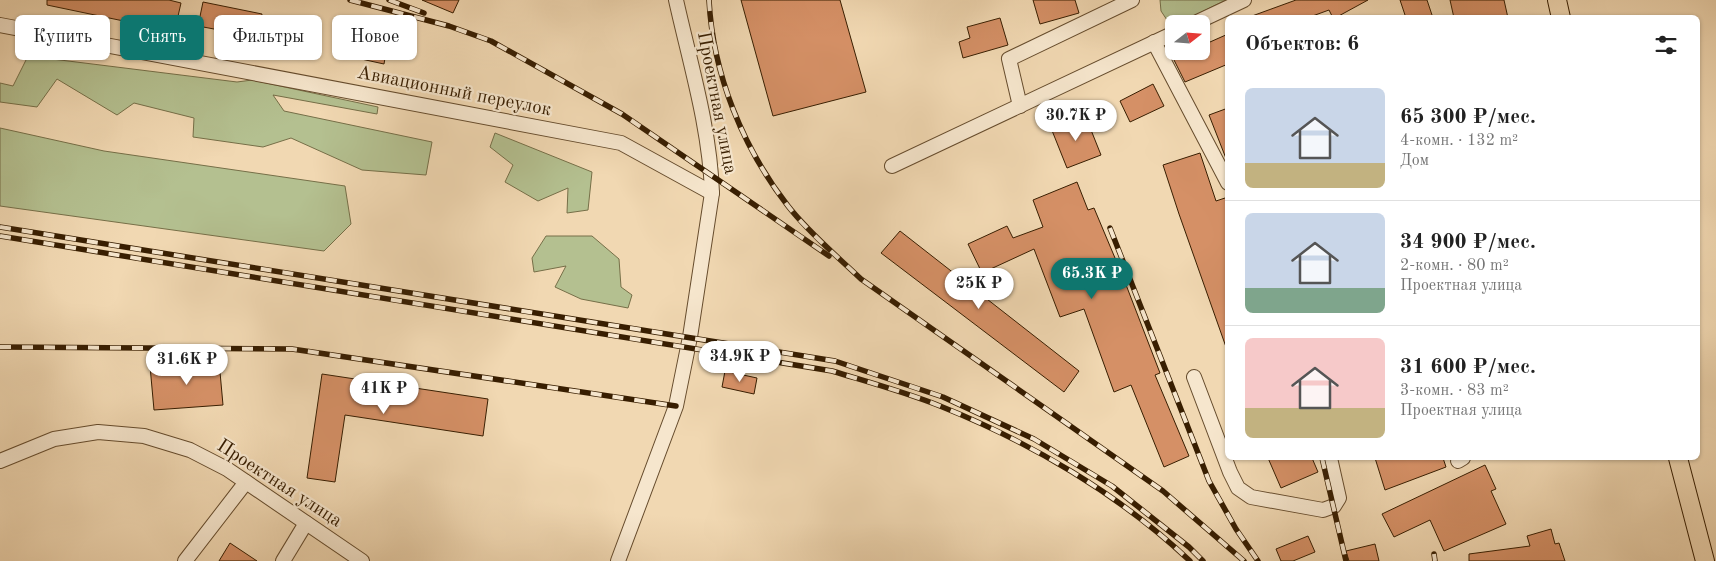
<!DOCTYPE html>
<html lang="ru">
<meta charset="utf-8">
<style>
:root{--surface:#fff;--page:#f2f2f2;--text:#222;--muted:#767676;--line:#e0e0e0;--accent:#0f766e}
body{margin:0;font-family:"Old Standard TT",serif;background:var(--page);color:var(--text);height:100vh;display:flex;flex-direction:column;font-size:19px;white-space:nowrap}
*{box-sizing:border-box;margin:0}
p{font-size:16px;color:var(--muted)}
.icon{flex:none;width:28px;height:28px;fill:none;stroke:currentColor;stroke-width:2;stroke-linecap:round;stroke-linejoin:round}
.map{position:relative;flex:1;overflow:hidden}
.details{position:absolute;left:1225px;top:15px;width:475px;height:445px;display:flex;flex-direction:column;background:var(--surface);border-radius:8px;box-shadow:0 1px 4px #0004}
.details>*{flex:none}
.banner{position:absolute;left:15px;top:15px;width:475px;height:45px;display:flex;gap:10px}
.needle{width:32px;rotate:73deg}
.controls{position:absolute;left:1165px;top:15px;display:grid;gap:10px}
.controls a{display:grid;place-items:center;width:45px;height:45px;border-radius:8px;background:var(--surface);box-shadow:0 1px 4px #0004;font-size:25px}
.price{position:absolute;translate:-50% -42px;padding:0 11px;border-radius:18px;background:#fff;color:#222;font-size:16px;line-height:32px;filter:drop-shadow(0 1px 2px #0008)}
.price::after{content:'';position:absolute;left:50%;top:30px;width:15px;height:11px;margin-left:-8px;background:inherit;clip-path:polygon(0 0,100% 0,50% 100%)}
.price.active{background:var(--accent);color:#fff}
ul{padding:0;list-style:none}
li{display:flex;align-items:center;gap:15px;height:125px;padding:0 20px}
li+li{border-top:1px solid var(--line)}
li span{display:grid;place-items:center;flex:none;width:140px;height:100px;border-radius:8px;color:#555}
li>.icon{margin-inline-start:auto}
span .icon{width:60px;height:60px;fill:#fffc;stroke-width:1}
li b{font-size:21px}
h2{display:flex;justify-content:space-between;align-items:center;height:60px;padding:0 20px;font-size:21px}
.pill{padding:0 18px;border-radius:8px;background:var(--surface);box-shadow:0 1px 4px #0004;font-size:18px;line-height:45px}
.pill.active{background:var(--accent);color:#fff}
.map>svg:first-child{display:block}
.green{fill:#b4c090;stroke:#766f48}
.building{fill:#d59066;stroke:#381e01}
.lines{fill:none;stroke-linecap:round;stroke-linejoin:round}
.minor-casing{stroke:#664c2d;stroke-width:16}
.major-casing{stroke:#381e01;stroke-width:20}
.minor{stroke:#f6e6cd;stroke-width:14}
.major{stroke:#f1d8b2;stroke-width:18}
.rail-casing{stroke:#381e01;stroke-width:5.5}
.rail{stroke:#f6e6cd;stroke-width:4;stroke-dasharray:11;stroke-linecap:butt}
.labels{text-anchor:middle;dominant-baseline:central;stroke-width:4.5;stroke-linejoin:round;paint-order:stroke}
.street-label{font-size:19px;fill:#381e01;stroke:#f6e6cd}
</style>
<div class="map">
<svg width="1716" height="561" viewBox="0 0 1716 561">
<rect width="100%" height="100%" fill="#f1d8b2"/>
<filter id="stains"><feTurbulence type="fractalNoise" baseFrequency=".004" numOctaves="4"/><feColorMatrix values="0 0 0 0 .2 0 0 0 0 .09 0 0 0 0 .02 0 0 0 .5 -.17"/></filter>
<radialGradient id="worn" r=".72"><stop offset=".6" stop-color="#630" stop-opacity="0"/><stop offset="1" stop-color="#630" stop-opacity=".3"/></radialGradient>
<g class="green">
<path d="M1160,0H1226L1177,24H1174L1171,26L1161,11Z"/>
<path d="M28,56L237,82L252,80L378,107L377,114L273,95L284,111L432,142L426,175L362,170L291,138L263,147L193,137L194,118L134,103L117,115L57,79L37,107L0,102V83L13,86Z"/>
<path d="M0,128L104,151L345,186L351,224L324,251L0,206Z"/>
<path d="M495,133L592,172L588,210L567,213L568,188L538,201L505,182L513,165L490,147Z"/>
<path d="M546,236H592L619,259L621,287L632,295L628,308L581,299L555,287L566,266L534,272L532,258Z"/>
</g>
<g class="building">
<path d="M47,0H169L181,3L176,25L139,17L138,24L47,5Z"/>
<path d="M422,0H459L453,13Z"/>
<path d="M741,0H840L866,92L773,116Z"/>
<path d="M1033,0H1075L1079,13L1040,24Z"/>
<path d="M1296,0H1368L1335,18H1333L1329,10L1307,18H1252V16Z"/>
<path d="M1400,0H1427L1433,18H1406Z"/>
<path d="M1450,0H1504L1508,18H1454Z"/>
<path d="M203,2L262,14L260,26L308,36L306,50L267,42V39L198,26Z"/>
<path d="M1000,18L1008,45L963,58L959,42L970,38L967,27Z"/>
<path d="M357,27L389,35L384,64L352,57Z"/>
<path d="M1228,34V64L1185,82L1173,58L1188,51H1201V46Z"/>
<path d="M1153,84L1164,106L1130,122L1120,101Z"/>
<path d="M1228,108V161H1227L1209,115Z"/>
<path d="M1085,115L1101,155L1067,168L1051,128Z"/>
<path d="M1200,153L1216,201L1228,197V347H1226L1179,214L1163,165Z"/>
<path d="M1077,182L1088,210L1094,208L1123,277L1160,373L1155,375L1189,456L1164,467L1131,385L1114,392L1084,309L1060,317L1034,249L982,273L968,244L1007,226L1013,238L1043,227L1033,200Z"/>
<path d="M900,231L1079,371L1064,392L881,253Z"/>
<path d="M219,361L223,405L154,410L150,366Z"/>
<path d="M725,371L757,378L754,394L722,387Z"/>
<path d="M322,374L488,399L483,436L345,415L335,482L307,478Z"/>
<path d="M1268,458H1312L1318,472L1281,488Z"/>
<path d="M1375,458H1443L1446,467L1385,490Z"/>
<path d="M1485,465L1496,489L1491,491L1506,524L1444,551L1430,520L1394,537L1382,514Z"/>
<path d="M1551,529L1555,544L1559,543L1565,561H1469V554L1530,546L1527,536Z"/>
<path d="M1308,536L1315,552L1293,561H1281L1276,549Z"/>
<path d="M230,543L257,561H219Z"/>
<path d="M1375,544L1379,561H1349L1346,551Z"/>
</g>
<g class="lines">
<g class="minor-casing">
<g id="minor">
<path d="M1193,24L1244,0"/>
<path d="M0,25L621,143L712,193"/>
<path d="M1154,42L1228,183"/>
<path d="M1020,106L1009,59L1132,0"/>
<path d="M892,166L1174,33"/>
<path d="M1194,377L1230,472L1238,488L1251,497L1323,510L1334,506L1339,498L1330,458"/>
<path d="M0,461L54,439L98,432L144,436L190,450L227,469L362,561"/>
<path d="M1458,461L1463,458"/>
<path d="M185,561L246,482"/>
<path d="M283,561L306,523"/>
<path d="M618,561L676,406L690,337L712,193C710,128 690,63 676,0"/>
</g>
</g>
<g class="major-casing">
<g id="major">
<path d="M1557,0L1561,18"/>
<path d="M1678,458L1705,561"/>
</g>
</g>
<use href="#minor" class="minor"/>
<use href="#major" class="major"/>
<g class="rail-casing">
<g id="rail">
<path d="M350,0L449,26L491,41L622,114L829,256"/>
<path d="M389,0L424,13"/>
<path d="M709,0C713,75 743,148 788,206C809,233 837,256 861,279L1163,491L1244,561"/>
<path d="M0,227L835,361L943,397L1034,439L1112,486L1189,547L1203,561"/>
<path d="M1110,228L1209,481L1236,529L1258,561"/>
<path d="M0,236L832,371C868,382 905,392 940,406C1030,442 1119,494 1190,561"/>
<path d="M0,347L292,349L676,406"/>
<path d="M1322,458L1346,561"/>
<path d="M1434,554L1435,561"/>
</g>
</g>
<use href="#rail" class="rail"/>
</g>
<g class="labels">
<g class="street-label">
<text transform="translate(454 92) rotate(11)">Авиационный переулок</text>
<text transform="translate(716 103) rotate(79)">Проектная улица</text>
<text transform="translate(279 484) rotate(33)">Проектная улица</text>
</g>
</g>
<rect width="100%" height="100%" filter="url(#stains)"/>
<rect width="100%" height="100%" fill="url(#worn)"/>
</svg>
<div class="controls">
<a><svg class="needle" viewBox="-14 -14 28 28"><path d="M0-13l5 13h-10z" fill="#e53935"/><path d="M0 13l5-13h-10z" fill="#767676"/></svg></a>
</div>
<b class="price" style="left:1076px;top:142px">30.7K ₽</b>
<b class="price active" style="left:1092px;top:300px">65.3K ₽</b>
<b class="price" style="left:979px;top:310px">25K ₽</b>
<b class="price" style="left:740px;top:383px">34.9K ₽</b>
<b class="price" style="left:187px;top:386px">31.6K ₽</b>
<b class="price" style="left:384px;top:415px">41K ₽</b>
<div class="banner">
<a class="pill">Купить</a>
<a class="pill active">Снять</a>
<a class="pill">Фильтры</a>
<a class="pill">Новое</a>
</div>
<section class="details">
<h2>Объектов: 6<svg class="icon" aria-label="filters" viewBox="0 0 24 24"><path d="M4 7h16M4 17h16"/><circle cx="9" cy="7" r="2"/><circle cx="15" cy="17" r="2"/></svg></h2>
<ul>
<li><span style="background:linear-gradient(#c9d6e8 75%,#c2b280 0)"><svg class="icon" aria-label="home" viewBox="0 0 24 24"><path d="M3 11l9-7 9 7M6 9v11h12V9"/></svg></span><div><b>65 300 ₽/мес.</b><p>4-комн. · 132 m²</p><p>Дом</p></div></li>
<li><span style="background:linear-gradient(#c9d6e8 75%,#7fa58c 0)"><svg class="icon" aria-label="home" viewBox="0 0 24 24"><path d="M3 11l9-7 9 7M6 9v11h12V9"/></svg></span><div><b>34 900 ₽/мес.</b><p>2-комн. · 80 m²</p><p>Проектная улица</p></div></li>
<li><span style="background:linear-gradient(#f6c9c9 70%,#c2b280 0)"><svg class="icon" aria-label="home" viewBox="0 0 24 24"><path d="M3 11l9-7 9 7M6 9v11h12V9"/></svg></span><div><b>31 600 ₽/мес.</b><p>3-комн. · 83 m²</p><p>Проектная улица</p></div></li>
</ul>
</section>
</div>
